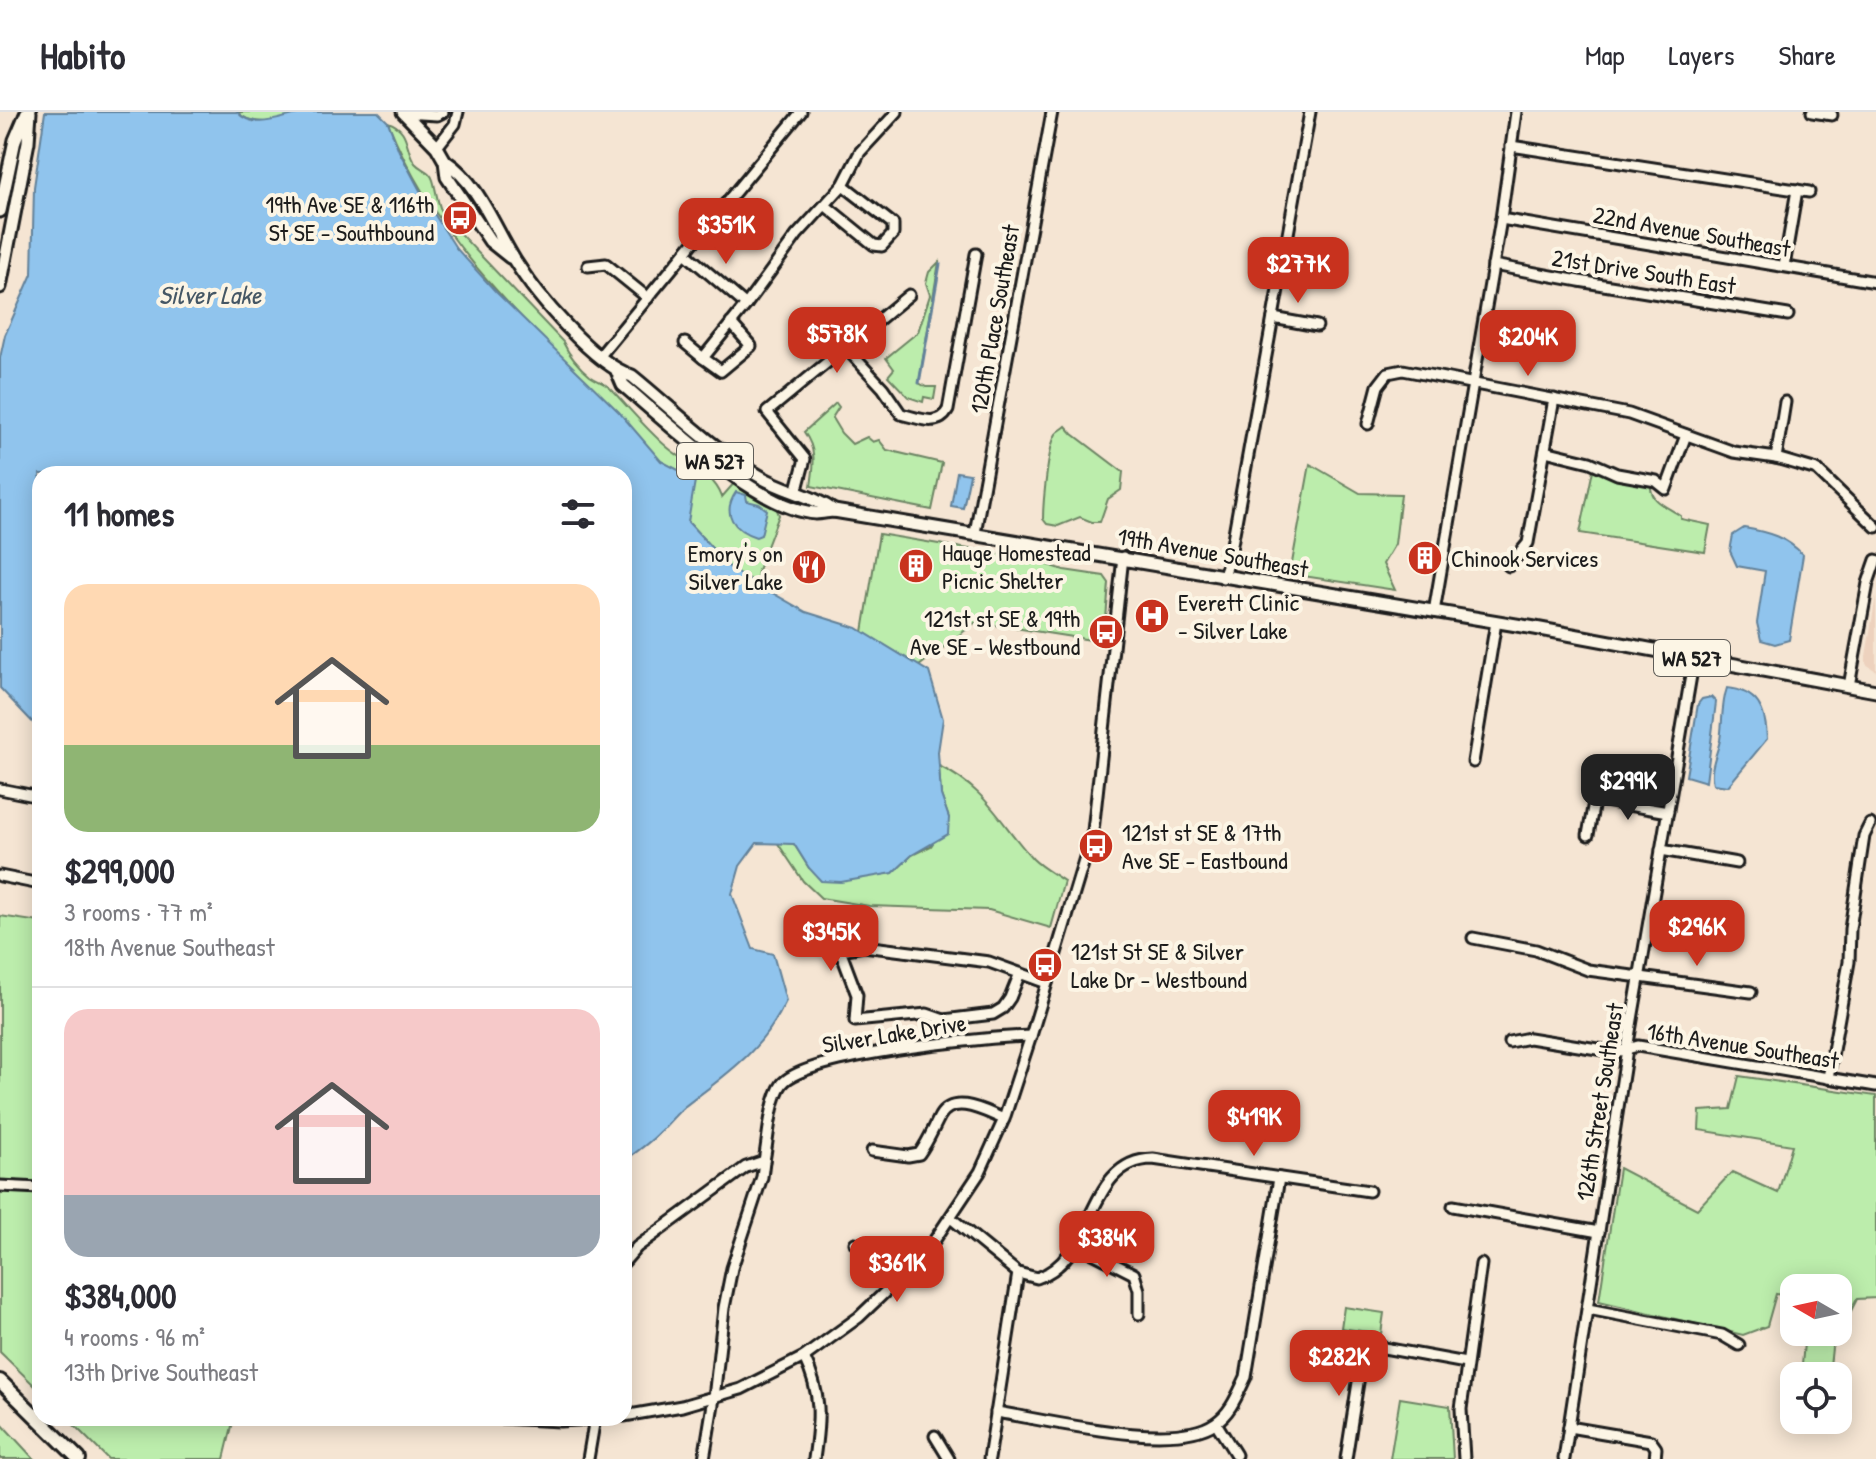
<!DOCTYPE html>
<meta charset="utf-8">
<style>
:root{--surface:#fff;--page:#f7f7f7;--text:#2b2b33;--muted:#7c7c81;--line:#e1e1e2;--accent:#c8321e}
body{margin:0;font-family:"Patrick Hand",sans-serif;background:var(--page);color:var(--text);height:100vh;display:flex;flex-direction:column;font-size:30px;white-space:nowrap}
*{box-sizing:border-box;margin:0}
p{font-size:26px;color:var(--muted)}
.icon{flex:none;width:44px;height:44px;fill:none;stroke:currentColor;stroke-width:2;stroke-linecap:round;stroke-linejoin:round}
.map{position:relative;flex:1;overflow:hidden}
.drawer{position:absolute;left:32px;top:354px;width:600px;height:960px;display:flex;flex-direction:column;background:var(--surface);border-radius:24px;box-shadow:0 4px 20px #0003}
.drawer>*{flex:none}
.needle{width:52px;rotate:279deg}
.controls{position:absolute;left:1780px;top:1162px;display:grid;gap:16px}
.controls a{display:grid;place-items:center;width:72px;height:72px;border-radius:16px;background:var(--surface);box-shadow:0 4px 20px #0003;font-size:40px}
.price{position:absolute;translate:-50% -68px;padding:0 18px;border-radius:16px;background:var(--accent);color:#fff;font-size:26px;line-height:52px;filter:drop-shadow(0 2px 4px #0008)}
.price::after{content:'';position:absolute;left:50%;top:48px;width:24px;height:18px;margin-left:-12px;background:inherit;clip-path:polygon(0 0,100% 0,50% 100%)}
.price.on{background:#222;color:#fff}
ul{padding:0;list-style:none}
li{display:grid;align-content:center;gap:16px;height:424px;padding:0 32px}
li+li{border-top:2px solid var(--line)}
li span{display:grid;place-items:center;height:248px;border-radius:24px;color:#555}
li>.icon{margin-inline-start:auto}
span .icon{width:144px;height:144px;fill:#fffc;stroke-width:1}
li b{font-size:34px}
h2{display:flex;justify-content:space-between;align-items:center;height:96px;padding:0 32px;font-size:34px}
header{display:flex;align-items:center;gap:48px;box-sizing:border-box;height:112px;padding:0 40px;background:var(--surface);border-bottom:2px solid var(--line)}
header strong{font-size:38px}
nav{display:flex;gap:44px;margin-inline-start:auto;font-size:28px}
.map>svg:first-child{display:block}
.built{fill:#edd2be}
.green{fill:#bcedac;stroke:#6c8464;stroke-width:2}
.water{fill:#90c4ed;stroke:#628199;stroke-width:2}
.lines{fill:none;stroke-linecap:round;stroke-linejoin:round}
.stream{stroke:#628199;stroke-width:3}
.minor-casing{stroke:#1c1c1c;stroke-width:15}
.major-casing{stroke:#1c1c1c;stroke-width:17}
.highway-casing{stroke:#1c1c1c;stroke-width:18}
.minor{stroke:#fcf5e5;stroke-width:9}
.major{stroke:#fcf5e5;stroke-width:11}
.highway{stroke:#fcf5e5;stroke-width:12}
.labels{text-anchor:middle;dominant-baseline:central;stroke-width:8;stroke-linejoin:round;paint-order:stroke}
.shield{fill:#fcf5e5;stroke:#5f5d58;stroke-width:2}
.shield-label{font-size:22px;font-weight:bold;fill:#1c1c1c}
.poi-label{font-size:24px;fill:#1c1c1c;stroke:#fcf5e5;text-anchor:start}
.street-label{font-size:24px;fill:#1c1c1c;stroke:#fcf5e5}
.water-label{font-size:26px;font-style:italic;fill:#455765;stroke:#fcf5e5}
</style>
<header>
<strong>Habito</strong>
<nav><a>Map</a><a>Layers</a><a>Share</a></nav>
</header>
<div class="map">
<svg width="1876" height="1347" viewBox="0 0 1876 1347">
<rect width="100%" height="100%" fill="#f5e5d3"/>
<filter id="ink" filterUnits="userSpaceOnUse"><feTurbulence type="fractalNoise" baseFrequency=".0125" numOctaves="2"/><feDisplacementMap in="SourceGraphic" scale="16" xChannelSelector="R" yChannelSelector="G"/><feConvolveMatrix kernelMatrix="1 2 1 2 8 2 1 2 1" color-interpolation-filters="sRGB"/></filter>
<g filter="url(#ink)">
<path class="built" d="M1876,484V559L1866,552V544Z"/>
<g class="green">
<path d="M237,0H304C285,9 253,17 237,0Z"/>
<path d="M388,10C411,18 404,36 415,51C421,58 430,58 433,68C437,81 437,92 444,105L563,230C569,243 579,255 590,264C597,269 605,271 611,277C629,296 647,318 667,335C684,350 714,361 722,385L735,370L775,393L779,403L758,458L757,471L732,458L688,410L684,361C677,357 669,354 662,350C642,337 631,312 613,295C524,209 434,128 388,10Z"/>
<path d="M939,150L919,271L926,275H936L934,287L924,285L923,290L908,285L888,264L894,257L886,246L918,220L930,183L926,171L929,160Z"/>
<path d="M836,291L839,295L832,306L841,321L852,332L867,325L873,330L879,328L887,338L942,351L932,398L811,374C814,353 817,338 804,320Z"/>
<path d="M1066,314L1073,322L1123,360L1121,378L1108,387L1100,410H1092L1080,405L1058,414L1047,412L1043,407C1043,391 1048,335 1056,322C1058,319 1063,317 1066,314Z"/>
<path d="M1310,352L1360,381L1401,382L1395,432L1383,452L1395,478L1290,462Z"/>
<path d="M1593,358L1651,371C1649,390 1667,394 1681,404V407L1710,413L1705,440L1580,421Z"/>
<path d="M879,422L1034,448L1064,458L1104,464L1109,471L1104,530L976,510L919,554L863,520Z"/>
<path d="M939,654C988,678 999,710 1033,747C1042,756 1054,762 1064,769L1051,816L989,798L869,794L821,786L803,769L777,730L794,732L809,756L867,764L893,761L912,743L931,734L949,706L941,683Z"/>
<path d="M0,804L40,810V1279L0,1240Z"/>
<path d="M1739,964L1876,984V1186L1857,1187L1832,1236L1829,1264H1801L1805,1220H1838V1176H1794V1185L1776,1182L1767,1214L1743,1223L1599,1189L1619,1056L1697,1097L1732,1060L1778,1081L1792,1033L1699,1018L1700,999L1731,997Z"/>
<path d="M1344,1195L1384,1201L1381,1222L1341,1216Z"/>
<path d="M1400,1286L1450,1294L1453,1347H1390Z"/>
<path d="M67,1306H234L224,1347H108Z"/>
<path d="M0,1310L34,1347H0Z"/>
</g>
<g class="water">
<path d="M45,0H237C256,21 286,2 309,0C331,0 355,0 378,0L388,10L399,39L424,86L456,136L496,180L619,300L661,349L684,361L695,369L688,410L732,458L806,500L857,516L929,560L943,607L938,640L941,683L949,706L948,722L912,743L893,761L841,770L821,769L809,756L794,732L757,731L740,754L732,782L753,837L773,842L786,889C764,938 725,963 684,995C675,1003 667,1013 658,1022C648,1032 635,1041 624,1049V362H40V618L0,576V246L5,223L32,162L34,75Z"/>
<path d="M957,360L970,362L963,396L951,394Z"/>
<path d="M736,380L746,383L747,389L759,392L767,398L761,423L756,425C734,418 721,402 736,380Z"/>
<path d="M1744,416C1767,420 1787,425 1803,443L1789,528L1775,532L1761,528L1757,511L1765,459L1737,454L1730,439L1733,423Z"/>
<path d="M1727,576C1758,579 1766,598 1767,627L1728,674L1713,672C1709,655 1717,643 1720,628C1723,610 1721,593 1727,576Z"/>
<path d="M1711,585L1716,590L1706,670L1686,664L1698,592L1702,587Z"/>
</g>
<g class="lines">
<path class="stream" d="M919,271L940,152"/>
<g class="minor-casing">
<g id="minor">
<path d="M1812,0L1832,3"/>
<path d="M404,1L437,3L443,0"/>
<path d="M1511,34L1809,80"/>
<path d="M437,35L455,12L458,0"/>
<path d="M826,94L874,133L882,134L893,122V112L843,73"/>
<path d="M1501,107L1876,170"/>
<path d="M685,141L746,193"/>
<path d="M1493,153L1579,169L1788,203"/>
<path d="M588,154L606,152L648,186"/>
<path d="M1784,154L1797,78"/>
<path d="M1273,206L1317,214"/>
<path d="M731,211L751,234L721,259L703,246L746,193L797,123L843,73L860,40L897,0"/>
<path d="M685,231L703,246"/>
<path d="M845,235L883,276L901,302C918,306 938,316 948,298L976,142"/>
<path d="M599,245L801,0"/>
<path d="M1368,312L1378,274L1388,261L1403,258L1629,302L1734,340L1776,346L1817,358L1876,415"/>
<path d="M1545,339L1590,350L1617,362L1656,369L1666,377L1686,323"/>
<path d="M1776,346L1785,290"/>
<path d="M796,381L805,347L767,300L909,183"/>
<path d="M975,421L1052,0"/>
<path d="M1509,454L1528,431L1554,287"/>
<path d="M1223,466L1229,449L1310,0"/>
<path d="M1434,500L1501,107L1516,0"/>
<path d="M1849,574L1868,471L1876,448"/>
<path d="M1473,650L1496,510"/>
<path d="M0,677L40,685"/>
<path d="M1594,687L1668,700"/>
<path d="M1588,723L1601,651"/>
<path d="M1661,738L1737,751"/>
<path d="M0,764L40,772"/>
<path d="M1473,826L1536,838L1588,858L1751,880"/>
<path d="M1020,861L1010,886L1003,896L993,902L944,908L927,902L855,909L857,883L840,838L864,834L989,850L1047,871"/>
<path d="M1509,930L1529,926L1616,940L1638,934L1876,974"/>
<path d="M1828,966L1849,850L1850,817L1864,724L1870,712"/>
<path d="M872,1039L908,1044L919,1042C928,1030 933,1017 940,1004C954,981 986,1000 1004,1007"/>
<path d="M0,1074L40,1076"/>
<path d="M1453,1094L1599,1120"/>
<path d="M952,1107L1018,1161L1037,1166C1097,1146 1085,1048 1153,1047L1369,1079"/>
<path d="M855,1131L901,1167"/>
<path d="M1075,1132L1134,1162L1139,1178V1202"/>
<path d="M624,1150L637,1135L746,1055L764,1049C768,1029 770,988 782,972C805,942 988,925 1031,924"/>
<path d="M1588,1197L1722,1223L1739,1233"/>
<path d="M804,1245C822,1283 820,1306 814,1347"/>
<path d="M996,1300C1047,1308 1174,1340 1215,1311C1231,1301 1238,1281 1246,1265L1279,1066"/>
<path d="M624,1304L682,1294L741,1277L804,1245L859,1205L926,1141L980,1060L1004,1007L1031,924L1093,719L1123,445"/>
<path d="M501,1306L560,1309L609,1306"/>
<path d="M1216,1311L1236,1343"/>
<path d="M1569,1315L1651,1329L1656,1336L1655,1347"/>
<path d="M935,1324L949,1347"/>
<path d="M588,1347L595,1306"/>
<path d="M704,1347L714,1286L724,1196L732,1156L762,1065L764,1049"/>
<path d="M989,1347L1018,1161"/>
<path d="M1346,1347L1362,1245L1373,1234L1466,1251"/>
<path d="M1464,1347L1461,1297L1481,1152"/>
<path d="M1564,1347L1627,937L1694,546"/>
</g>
</g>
<g class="major-casing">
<g id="major">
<path d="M403,0L437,35L445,49L447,65L490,129L510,145"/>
<path d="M445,49C479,71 494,116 515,149C536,183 595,253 632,264C674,298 714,339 761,365C785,379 812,383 834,399"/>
<path d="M0,99L15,28L27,0"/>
<path d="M0,175L28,30L30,0"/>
<path d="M617,259L623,273C667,310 759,398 816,401C822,401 829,399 834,399L1535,516L1876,579"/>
</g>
</g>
<g class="highway-casing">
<path id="highway" d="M0,1269L79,1347"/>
</g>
<use href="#minor" class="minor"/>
<use href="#major" class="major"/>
<use href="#highway" class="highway"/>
</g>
</g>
<defs>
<g id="bus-disc" transform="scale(1.8)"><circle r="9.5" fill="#c8321e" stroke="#fcf5e5"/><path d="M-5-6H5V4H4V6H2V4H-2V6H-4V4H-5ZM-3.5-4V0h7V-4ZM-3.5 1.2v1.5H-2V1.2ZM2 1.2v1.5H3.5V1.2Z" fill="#fff"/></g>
<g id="building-disc" transform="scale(1.8)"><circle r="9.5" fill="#c8321e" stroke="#fcf5e5"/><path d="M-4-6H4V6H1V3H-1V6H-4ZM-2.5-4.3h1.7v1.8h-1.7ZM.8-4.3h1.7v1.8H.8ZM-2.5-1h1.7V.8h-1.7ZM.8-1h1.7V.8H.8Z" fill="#fff"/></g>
<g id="restaurant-disc" transform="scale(1.8)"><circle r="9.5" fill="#c8321e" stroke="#fcf5e5"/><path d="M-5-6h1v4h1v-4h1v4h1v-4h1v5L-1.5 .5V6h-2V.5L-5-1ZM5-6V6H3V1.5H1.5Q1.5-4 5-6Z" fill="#fff"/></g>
<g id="hospital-disc" transform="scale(1.8)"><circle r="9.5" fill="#c8321e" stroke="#fcf5e5"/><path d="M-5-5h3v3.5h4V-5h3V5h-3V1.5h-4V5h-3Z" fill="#fff"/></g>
</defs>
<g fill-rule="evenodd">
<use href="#bus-disc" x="460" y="106"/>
<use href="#building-disc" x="1425" y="446"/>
<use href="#building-disc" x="916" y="454"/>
<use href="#restaurant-disc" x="809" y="455"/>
<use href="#hospital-disc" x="1152" y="504"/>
<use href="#bus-disc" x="1106" y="520"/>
<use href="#bus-disc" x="1096" y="734"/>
<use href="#bus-disc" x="1045" y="853"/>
</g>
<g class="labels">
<g class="shield">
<rect x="677" y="331" width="76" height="36" rx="6"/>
<rect x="1654" y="528" width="76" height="36" rx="6"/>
</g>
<g class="shield-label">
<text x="715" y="349">WA 527</text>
<text x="1692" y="546">WA 527</text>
</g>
<g class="poi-label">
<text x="434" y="92" text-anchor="end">19th Ave SE &amp; 116th<tspan x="434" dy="28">St SE - Southbound</tspan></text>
<text x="942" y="440">Hauge Homestead<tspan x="942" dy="28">Picnic Shelter</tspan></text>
<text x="783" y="441" text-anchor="end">Emory's on<tspan x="783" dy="28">Silver Lake</tspan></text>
<text x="1451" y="446">Chinook Services</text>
<text x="1178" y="490">Everett Clinic<tspan x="1178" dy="28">- Silver Lake</tspan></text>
<text x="1080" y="506" text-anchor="end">121st st SE &amp; 19th<tspan x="1080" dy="28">Ave SE - Westbound</tspan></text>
<text x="1122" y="720">121st st SE &amp; 17th<tspan x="1122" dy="28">Ave SE - Eastbound</tspan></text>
<text x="1071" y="839">121st St SE &amp; Silver<tspan x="1071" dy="28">Lake Dr - Westbound</tspan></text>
</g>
<g class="street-label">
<text transform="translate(1692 119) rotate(10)">22nd Avenue Southeast</text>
<text transform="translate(1644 159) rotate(9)">21st Drive South East</text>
<text transform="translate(994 207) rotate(-80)">120th Place Southeast</text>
<text transform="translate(1213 440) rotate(10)">19th Avenue Southeast</text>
<text transform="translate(894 921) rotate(-9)">Silver Lake Drive</text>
<text transform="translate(1743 933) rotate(9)">16th Avenue Southeast</text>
<text transform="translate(1599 990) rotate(-81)">126th Street Southeast</text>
</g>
<g class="water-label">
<text x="210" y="182">Silver Lake</text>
</g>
</g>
</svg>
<div class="controls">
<a><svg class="needle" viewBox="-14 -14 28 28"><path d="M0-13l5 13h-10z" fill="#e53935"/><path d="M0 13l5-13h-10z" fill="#7c7c81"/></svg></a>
<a><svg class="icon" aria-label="locate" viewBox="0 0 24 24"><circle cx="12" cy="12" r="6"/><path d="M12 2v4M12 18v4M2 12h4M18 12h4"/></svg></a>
</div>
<b class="price" style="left:726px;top:154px">$351K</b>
<b class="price" style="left:1298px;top:193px">$277K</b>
<b class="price" style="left:837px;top:263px">$578K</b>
<b class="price" style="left:1528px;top:266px">$204K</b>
<b class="price on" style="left:1628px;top:710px">$299K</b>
<b class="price" style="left:1697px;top:856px">$296K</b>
<b class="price" style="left:831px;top:861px">$345K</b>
<b class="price" style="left:1254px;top:1046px">$419K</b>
<b class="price" style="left:1107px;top:1167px">$384K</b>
<b class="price" style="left:897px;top:1192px">$361K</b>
<b class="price" style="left:1339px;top:1286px">$282K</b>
<section class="drawer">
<h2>11 homes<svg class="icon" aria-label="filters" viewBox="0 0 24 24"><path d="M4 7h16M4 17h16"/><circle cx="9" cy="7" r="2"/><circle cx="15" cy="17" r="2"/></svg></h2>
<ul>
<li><span style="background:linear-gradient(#ffd9b3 65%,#8fb573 0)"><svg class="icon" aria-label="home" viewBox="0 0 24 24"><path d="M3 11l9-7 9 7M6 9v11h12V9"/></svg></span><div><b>$299,000</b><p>3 rooms · 77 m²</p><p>18th Avenue Southeast</p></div></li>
<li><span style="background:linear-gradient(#f6c9c9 75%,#9aa5b1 0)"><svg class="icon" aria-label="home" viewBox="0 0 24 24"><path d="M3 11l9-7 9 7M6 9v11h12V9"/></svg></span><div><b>$384,000</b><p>4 rooms · 96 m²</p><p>13th Drive Southeast</p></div></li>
</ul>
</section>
</div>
